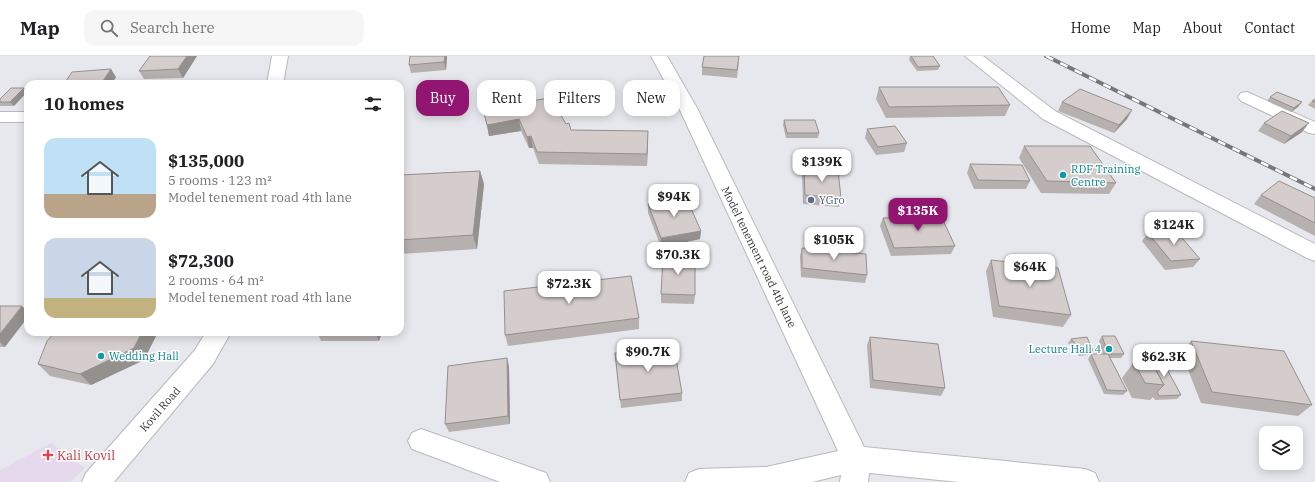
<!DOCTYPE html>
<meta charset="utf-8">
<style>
:root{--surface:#fff;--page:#f6f6f6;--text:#202124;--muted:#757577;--line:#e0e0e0;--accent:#921571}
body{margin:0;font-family:"IBM Plex Serif",serif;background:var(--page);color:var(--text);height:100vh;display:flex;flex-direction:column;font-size:15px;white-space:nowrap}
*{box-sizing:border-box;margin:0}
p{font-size:13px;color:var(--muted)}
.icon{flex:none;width:22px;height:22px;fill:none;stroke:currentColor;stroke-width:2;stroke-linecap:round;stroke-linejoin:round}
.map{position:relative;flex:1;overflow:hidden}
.details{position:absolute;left:24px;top:24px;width:380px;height:256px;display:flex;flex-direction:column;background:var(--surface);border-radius:12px;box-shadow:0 2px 10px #0003}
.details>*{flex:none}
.banner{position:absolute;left:416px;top:24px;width:380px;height:36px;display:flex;gap:8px}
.controls{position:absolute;left:1259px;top:370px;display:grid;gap:8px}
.controls a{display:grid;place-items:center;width:44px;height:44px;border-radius:8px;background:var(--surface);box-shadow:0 2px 10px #0003;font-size:20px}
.price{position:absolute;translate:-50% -34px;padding:0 9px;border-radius:8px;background:#fff;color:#222;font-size:13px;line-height:26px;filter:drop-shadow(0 1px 2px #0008)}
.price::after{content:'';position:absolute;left:50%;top:24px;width:12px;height:9px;margin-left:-6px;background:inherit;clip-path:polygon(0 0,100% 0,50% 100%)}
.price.on{background:var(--accent);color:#fff}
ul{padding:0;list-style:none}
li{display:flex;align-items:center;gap:12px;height:100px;padding:0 20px}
li span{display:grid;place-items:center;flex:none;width:112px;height:80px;border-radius:12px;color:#555}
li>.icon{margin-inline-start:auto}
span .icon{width:48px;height:48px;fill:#fffc;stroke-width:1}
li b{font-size:17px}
h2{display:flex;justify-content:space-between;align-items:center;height:48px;padding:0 20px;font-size:17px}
.chip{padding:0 14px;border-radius:12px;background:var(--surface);box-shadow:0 2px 10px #0003;font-size:14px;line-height:36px}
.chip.on{background:var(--accent);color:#fff}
header{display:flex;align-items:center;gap:24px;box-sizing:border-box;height:56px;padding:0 20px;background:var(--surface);border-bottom:1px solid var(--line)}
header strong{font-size:19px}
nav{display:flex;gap:22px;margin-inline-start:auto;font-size:14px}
.search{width:280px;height:36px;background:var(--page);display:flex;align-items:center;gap:10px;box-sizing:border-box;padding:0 14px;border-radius:12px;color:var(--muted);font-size:15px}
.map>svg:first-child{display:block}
.medical{fill:#e6d9ed}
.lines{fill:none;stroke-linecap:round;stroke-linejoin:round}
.minor-casing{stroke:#b8b9bf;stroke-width:2}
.minor{fill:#fff;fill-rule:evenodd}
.rail-casing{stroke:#76777a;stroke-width:4}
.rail{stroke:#fff;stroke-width:2.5;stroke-dasharray:8;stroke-linecap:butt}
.wall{fill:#b6b0af}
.shaded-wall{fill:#94908e}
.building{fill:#d4cdcb;stroke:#94908e}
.culture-dot{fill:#0f9aa8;stroke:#fff;stroke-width:1.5}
.service-dot{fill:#5c6f8a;stroke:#fff;stroke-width:1.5}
.health-dot{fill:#e0444e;stroke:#fff;stroke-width:1.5}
.labels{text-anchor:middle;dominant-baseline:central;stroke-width:3;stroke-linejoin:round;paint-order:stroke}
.culture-label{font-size:11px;fill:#0d838f;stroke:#fff;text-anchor:start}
.service-label{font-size:11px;fill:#4e5e75;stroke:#fff;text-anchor:start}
.street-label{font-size:11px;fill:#353638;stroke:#fff}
.near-health-label{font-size:13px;fill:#be3a42;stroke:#fff;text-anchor:start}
</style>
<header>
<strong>Map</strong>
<div class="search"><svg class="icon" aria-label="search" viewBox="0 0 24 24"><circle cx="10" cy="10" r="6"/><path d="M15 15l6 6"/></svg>Search here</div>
<nav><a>Home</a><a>Map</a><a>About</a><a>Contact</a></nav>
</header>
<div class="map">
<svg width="1315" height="426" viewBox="0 0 1315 426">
<rect width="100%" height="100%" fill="#e7e8ed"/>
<path class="medical" d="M51,387L85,412L70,426H0V414Z"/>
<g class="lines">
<g class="minor-casing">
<g id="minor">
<path d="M272,0H288L283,28H267Z"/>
<path d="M651,0H667L697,52L864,391L1085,413L1095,417L1099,426H959L869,417L868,426H840L841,419L812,426H685L689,417L699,413L766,411L838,395L679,52Z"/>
<path d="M965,0H983L1055,55L1315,188V205L1307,202L1043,63Z"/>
<path d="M1247,36L1315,66V78L1309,77L1241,45L1238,41L1241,37Z"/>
<rect x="0" y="56" width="28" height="10"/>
<path d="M206,276H231L213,308L114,426H82L86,417L195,294Z"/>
<path d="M421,373L546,417L550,426H500L412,393L408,385L412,377Z"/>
</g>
</g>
<use href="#minor" class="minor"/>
<g class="rail-casing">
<path id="rail" d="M1046,0L1315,133"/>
</g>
<use href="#rail" class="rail"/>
</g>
<g class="wall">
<path d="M150,0H197L183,22L144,23L139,15Z"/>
<path d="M447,0L446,14L411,17L409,9Z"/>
<path d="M910,0H933L940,10L938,14L917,15L909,4Z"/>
<path d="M739,6L737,22L702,19V11Z"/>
<path d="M879,31L1010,49L1005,60L886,62L876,43Z"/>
<path d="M24,32L27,36L14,50H0V43Z"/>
<path d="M1270,41L1298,51L1291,56L1267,45Z"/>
<path d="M1315,43V53L1308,49L1312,45Z"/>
<path d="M1062,46L1127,63L1114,77L1058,55Z"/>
<path d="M483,53L559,56L566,68L571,74L648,75L647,110L539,108L533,92H529L521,75L489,80Z"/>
<path d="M784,64L819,77L818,82H786L783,69Z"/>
<path d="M1264,67L1302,76L1284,88L1258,75Z"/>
<path d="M867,73L907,87L904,96L876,99L865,82Z"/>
<path d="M1024,90L1116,127L1109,138L1041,137L1019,102Z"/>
<path d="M970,108L1030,125L1026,133H974L967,117Z"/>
<path d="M804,112L841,142L839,151L803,148L802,120Z"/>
<path d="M480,115L484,128L477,193L400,198V119Z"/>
<path d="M1261,139L1315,142V180L1254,148Z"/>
<path d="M648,148L701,175L700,183L661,191L648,157Z"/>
<path d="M883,162L955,190L951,198L891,200L880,170Z"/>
<path d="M1148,177L1200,203L1193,211L1165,214L1142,185Z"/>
<path d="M802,192L867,219L865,227L801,221L800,200Z"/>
<path d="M991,204L1071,259L1063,271L993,261L986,215Z"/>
<path d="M661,238L695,239L694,248L661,247Z"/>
<path d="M0,250L5,291H0Z"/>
<path d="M639,262V273L508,290L505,279Z"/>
<path d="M55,276H158L144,304L91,329L50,320L38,308Z"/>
<path d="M317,276H382L379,285H321Z"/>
<path d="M1102,280L1124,298L1121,302H1110L1127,335L1123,339L1104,338L1088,303L1091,298H1103L1099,285Z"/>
<path d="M870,281L945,332L941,340L870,332L867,289Z"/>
<path d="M1071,283L1093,295L1089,299L1079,300L1068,287Z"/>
<path d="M1191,285L1312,349L1298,360L1201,347L1181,296Z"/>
<path d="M615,297L682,337V345L621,352Z"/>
<path d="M507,302L509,311L510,368L449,376L445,368Z"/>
<path d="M1136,303L1181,339L1177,343L1155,344L1153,341L1150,344L1132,342L1122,322Z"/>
</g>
<g class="shaded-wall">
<path d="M187,0H197L183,22L178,13Z"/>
<path d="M445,0H447L446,14L444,6Z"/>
<path d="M111,13L116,21L112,28H101Z"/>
<path d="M24,32L27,36L14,50L10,46Z"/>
<path d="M1302,46L1298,51L1291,56L1294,52Z"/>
<path d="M1132,54L1127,63L1114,77L1119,69Z"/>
<path d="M519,63L521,75L489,80L487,69Z"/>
<path d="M1309,67L1302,76L1284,88L1291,80Z"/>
<path d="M648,75V87L647,110V98Z"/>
<path d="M531,80L533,92H529L527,81Z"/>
<path d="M480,115L484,128L477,193L473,179Z"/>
<path d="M701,175L700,183L661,191V182Z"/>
<path d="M22,250L28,256V261L5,291L0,286V278Z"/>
<path d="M142,276H158L144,304L91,329L80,318Z"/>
<path d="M375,276H382L379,285Z"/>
<path d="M507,302L509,311L510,368L508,360Z"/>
</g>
<g class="building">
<path d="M150,0H187L178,13L139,15Z"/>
<path d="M410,0H445L444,6L409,9Z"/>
<path d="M704,0H739L737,14L702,11Z"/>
<path d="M911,0H933L940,10L918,11Z"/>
<path d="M111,13L101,28H64L72,16Z"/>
<path d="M879,31H998L1010,49L889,51Z"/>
<path d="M11,32H24L10,46H0V43Z"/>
<path d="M1080,33L1132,54L1119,69L1062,46Z"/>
<path d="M1277,36L1302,46L1294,52L1270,41Z"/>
<path d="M555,41L559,56L566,68L569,67L571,74L648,75L647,98L537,96L531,80L527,81L519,63L487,69L483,53Z"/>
<path d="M1315,43V46L1312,45Z"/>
<path d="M1282,55L1309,67L1291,80L1264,67Z"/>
<path d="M784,64H815L819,77H787Z"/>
<path d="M895,70L907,87L878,91L867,73Z"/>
<path d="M1024,90H1090L1116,127L1047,125Z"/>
<path d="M970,108L1022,109L1030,125L978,124Z"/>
<path d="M804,112L838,114L841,142L805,139Z"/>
<path d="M480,115L473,179L400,184V119Z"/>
<path d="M1279,125L1315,142V167L1261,139Z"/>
<path d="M686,141L701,175L661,182L648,148Z"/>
<path d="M941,160L955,190L894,192L883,162Z"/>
<path d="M1176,175L1200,203L1171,205L1148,177Z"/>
<path d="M802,192L866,198L867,219L802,212Z"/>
<path d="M663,201L695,202V239L661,238Z"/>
<path d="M991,204L1058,212L1071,259L999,250Z"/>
<path d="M631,220L639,262L505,279L504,235Z"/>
<path d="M0,250H22L0,278Z"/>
<path d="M55,276H142L134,292L80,318L38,308L47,285Z"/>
<path d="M1102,280H1115L1124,298H1108Z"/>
<path d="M870,281L938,288L945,332L873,324Z"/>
<path d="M1087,281L1093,295H1082L1071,283Z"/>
<path d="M1191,285L1284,295L1312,349L1212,336Z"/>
<path d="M674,291L682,337L620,344L615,297Z"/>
<path d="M1091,298H1108L1127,335L1107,334Z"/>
<path d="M507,302L508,360L445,368L448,310Z"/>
<path d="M1136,303L1162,304L1181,339L1159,340L1157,336L1164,329L1152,307L1138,306Z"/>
<path d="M1134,306L1152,307L1164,329L1145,327Z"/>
</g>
<g class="culture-dot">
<circle cx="1063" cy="119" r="4"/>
<circle cx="1109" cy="293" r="4"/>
<circle cx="101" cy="300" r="4"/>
</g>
<circle class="service-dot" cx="811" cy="144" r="4"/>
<path class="health-dot" d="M46 393h4v4h4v4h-4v4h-4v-4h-4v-4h4z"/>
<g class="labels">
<g class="culture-label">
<text x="1071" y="113">RDF Training<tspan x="1071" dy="13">Centre</tspan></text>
<text x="1101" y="293" text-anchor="end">Lecture Hall 4</text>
<text x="109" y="300">Wedding Hall</text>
</g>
<g class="service-label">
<text x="819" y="144">YGro</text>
</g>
<g class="street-label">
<text transform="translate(759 201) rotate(64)">Model tenement road 4th lane</text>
<text transform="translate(160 353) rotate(-49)">Kovil Road</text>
</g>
<g class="near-health-label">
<text x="57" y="399">Kali Kovil</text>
</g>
</g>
</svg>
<div class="controls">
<a><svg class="icon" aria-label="layers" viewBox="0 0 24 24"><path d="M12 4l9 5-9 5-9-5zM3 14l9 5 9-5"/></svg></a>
</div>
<b class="price" style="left:822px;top:127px">$139K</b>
<b class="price" style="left:674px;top:162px">$94K</b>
<b class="price on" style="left:918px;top:176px">$135K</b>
<b class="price" style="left:1174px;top:190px">$124K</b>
<b class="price" style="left:834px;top:205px">$105K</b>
<b class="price" style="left:678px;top:220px">$70.3K</b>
<b class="price" style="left:1030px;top:232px">$64K</b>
<b class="price" style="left:569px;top:249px">$72.3K</b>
<b class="price" style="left:648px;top:317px">$90.7K</b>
<b class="price" style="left:1164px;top:322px">$62.3K</b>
<div class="banner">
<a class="chip on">Buy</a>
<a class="chip">Rent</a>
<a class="chip">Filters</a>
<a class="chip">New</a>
</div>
<section class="details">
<h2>10 homes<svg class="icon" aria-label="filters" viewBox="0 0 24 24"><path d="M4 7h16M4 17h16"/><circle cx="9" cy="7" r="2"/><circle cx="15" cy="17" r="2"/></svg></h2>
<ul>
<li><span style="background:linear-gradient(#bfe0f5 70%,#b9a48a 0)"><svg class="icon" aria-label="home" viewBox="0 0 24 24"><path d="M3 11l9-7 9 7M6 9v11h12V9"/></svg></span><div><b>$135,000</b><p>5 rooms · 123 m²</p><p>Model tenement road 4th lane</p></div></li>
<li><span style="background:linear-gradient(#c9d6e8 75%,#c2b280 0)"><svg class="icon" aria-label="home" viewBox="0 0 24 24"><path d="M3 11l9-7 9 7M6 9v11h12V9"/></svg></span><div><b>$72,300</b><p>2 rooms · 64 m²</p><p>Model tenement road 4th lane</p></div></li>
</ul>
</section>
</div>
